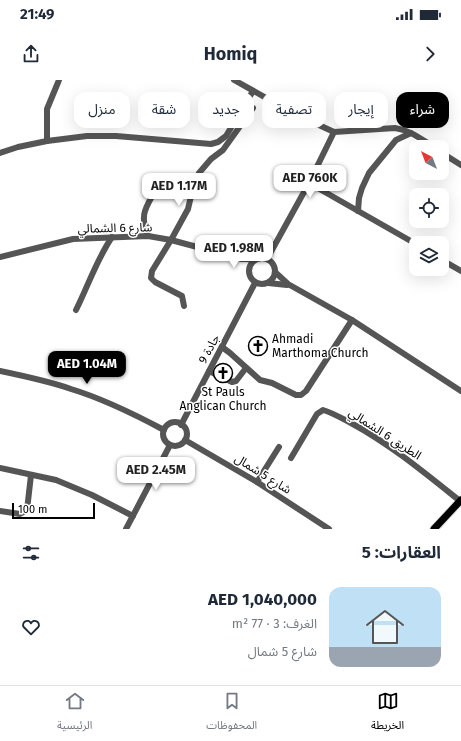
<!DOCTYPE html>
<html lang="ar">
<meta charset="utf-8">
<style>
:root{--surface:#fff;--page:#f2f2f3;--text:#1f2937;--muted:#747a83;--line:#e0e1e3;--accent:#000}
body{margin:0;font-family:"Fira Sans","Noto Sans Arabic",sans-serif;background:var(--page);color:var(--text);direction:rtl;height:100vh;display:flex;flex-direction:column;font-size:15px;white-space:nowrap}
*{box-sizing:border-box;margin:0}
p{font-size:13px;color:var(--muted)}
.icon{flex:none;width:22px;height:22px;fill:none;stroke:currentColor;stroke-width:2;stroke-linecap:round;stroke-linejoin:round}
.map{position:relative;height:449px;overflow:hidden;direction:ltr}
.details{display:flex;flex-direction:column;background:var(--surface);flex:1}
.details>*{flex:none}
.guide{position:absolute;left:12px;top:12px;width:437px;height:36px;direction:rtl;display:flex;gap:8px}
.needle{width:26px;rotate:318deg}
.buttons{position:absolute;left:409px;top:60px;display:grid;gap:8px}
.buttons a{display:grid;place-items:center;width:40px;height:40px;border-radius:8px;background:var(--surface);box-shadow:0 4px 16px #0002;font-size:20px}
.scale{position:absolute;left:12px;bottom:10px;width:83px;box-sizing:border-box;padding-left:4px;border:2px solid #000;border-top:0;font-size:11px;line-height:14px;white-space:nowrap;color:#000;-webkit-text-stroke:3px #fff;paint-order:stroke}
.price{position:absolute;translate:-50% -34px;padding:0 9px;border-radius:8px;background:#fff;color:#222;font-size:13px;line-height:26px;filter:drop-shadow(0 1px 2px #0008)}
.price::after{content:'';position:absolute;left:50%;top:24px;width:12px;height:9px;margin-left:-6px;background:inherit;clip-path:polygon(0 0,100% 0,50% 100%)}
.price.on{background:var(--accent);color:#fff}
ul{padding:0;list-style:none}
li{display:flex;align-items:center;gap:12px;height:100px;padding:0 20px}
li span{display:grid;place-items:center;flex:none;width:112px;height:80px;border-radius:12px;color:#555}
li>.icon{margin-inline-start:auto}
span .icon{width:48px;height:48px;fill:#fffc;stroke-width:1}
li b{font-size:17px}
h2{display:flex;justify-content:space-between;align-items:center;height:48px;padding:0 20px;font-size:17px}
.tag{padding:0 14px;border-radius:12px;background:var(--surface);box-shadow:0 4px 16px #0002;font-size:14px;line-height:36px}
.tag.on{background:var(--accent);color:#fff}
.status{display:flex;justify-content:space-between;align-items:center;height:28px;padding:0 20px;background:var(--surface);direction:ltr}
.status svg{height:11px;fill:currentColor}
header{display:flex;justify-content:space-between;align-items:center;height:52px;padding:0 20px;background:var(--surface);font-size:18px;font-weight:700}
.menu{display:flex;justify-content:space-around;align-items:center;height:56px;border-top:1px solid var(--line);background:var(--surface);font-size:11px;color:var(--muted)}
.menu a{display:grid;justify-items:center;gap:2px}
.menu .on{color:var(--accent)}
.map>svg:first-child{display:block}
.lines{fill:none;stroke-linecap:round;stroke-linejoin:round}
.major-casing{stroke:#dbdbdb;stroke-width:9}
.minor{stroke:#555;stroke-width:6}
.major{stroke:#000;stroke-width:7}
.labels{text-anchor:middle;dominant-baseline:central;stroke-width:3;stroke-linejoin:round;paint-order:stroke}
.street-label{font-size:12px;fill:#000;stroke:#fff}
.poi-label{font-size:12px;fill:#000;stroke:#fff;text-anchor:start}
</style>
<div class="status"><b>21:49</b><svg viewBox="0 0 49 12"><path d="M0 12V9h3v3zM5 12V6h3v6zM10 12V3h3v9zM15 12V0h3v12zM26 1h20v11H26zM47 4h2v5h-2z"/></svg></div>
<header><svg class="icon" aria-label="forward" viewBox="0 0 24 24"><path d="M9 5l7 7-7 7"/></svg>Homiq<svg class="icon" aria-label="share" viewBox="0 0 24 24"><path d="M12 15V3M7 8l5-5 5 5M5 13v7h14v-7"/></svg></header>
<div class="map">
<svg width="461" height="449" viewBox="0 0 461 449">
<rect width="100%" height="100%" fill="#fff"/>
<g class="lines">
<g class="major-casing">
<path id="major" d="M434,449L461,420"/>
</g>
<g class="minor">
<path d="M234,0L293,33L334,52L395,48C410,50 421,59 434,67"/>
<path d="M47,61V29L59,0"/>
<path d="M0,73L18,67L47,61L87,56H116L211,64L218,62L226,56L253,11"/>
<path d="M442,73L461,85"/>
<path d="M309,103L416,164"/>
<path d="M358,131L359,118L362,108L369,93L396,60L411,53"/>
<path d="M148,156C139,134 146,128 156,109"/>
<path d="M0,177L73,159L148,156L171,160L242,179H257"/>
<circle cx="262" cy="191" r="13"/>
<path d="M267,179L309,103L334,52"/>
<path d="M442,180L461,191"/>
<path d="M275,192L288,204L352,240L461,311"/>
<path d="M268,203L287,205"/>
<path d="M184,226L182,216L155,202L151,198L152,191L171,160L188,129L194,103L199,93L211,79L223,70L253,28"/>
<path d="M76,230C88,206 97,179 112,157"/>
<path d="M222,267L230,273L260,300L272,303L296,315H301L306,311L352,240"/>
<path d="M0,291C24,296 48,301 71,309C104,319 134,334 164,350"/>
<path d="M209,291L232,302L236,301L246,288"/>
<circle cx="175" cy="354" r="12"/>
<path d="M181,345L255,203"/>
<path d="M185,360L257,402L329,449"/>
<path d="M291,378L317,334L323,330C333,333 341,338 351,343C390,364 425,393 460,421"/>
<path d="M0,388L56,400L92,415L133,436"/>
<path d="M257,402L279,367"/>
<path d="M0,431L20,434L27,430L31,395"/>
<path d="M126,449L170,365"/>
</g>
<use href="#major" class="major"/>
</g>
<defs>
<g id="church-ring" transform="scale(1)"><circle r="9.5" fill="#fff" stroke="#000" stroke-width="1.5"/><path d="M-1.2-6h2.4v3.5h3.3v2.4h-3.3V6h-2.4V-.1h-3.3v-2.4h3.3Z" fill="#000"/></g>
</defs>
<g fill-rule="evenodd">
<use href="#church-ring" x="258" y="266"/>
<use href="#church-ring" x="223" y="293"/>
</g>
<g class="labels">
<g class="street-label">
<text transform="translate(115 148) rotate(-1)">شارع 6 الشمالي</text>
<text transform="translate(209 269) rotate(-62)">جادة 9</text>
<text transform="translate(385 354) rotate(33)">الطريق 6 الشمالي</text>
<text transform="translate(263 394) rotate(32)">شارع 5 شمال</text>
</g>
<g class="poi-label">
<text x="272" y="259">Ahmadi<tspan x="272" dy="14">Marthoma Church</tspan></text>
<text x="223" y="312" text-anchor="middle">St Pauls<tspan x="223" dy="14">Anglican Church</tspan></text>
</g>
</g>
</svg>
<div class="buttons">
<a><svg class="needle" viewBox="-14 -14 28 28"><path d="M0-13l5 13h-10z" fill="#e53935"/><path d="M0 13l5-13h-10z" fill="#747a83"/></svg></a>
<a><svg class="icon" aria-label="locate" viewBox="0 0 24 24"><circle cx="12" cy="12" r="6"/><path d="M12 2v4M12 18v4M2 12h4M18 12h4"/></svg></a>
<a><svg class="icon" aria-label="layers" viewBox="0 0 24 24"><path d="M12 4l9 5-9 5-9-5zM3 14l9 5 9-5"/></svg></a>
</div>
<div class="scale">100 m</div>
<b class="price" style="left:310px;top:119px">AED 760K</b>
<b class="price" style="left:179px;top:127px">AED 1.17M</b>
<b class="price" style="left:234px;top:189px">AED 1.98M</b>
<b class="price on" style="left:87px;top:305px">AED 1.04M</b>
<b class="price" style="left:156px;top:411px">AED 2.45M</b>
<div class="guide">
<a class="tag on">شراء</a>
<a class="tag">إيجار</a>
<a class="tag">تصفية</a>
<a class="tag">جديد</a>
<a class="tag">شقة</a>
<a class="tag">منزل</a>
</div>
</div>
<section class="details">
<h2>العقارات: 5<svg class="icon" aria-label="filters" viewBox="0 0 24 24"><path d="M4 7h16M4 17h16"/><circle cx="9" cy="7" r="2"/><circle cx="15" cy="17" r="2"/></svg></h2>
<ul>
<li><span style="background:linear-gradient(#bfe0f5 75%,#9aa5b1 0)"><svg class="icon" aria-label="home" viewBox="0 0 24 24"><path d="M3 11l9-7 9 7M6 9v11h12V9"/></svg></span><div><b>AED 1,040,000</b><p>الغرف: 3 · 77 m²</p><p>شارع 5 شمال</p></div><svg class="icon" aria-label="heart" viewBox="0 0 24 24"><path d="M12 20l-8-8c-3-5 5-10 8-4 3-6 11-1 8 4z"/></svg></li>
</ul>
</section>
<nav class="menu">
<a class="on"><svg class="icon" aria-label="map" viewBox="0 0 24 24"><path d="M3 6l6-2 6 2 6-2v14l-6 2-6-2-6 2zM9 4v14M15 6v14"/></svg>الخريطة</a>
<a><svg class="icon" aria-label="saved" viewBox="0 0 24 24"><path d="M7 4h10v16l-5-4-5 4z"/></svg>المحفوظات</a>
<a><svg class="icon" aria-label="home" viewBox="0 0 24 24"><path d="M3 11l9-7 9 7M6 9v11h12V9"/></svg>الرئيسية</a>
</nav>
